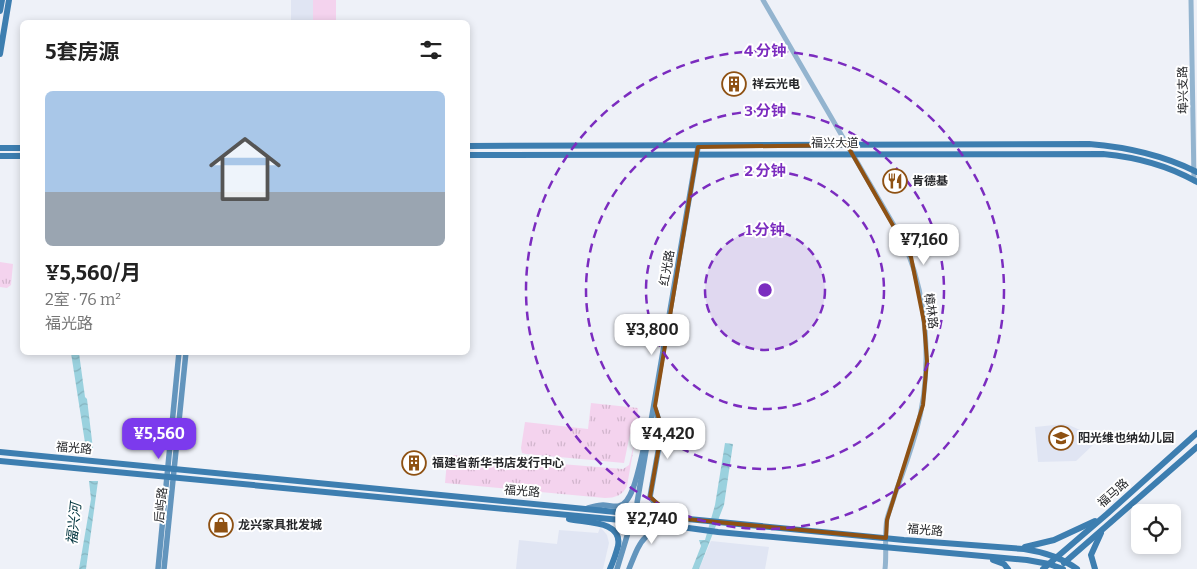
<!DOCTYPE html>
<html lang="zh">
<meta charset="utf-8">
<style>
:root{--surface:#fff;--page:#f6f6f6;--text:#222;--muted:#767676;--line:#e0e0e0;--accent:#7c3aed}
body{margin:0;font-family:Bitter,"Noto Sans SC",serif;background:var(--page);color:var(--text);height:100vh;display:flex;flex-direction:column;font-size:19px;white-space:nowrap}
*{box-sizing:border-box;margin:0}
p{font-size:16px;color:var(--muted)}
.icon{flex:none;width:28px;height:28px;fill:none;stroke:currentColor;stroke-width:2;stroke-linecap:round;stroke-linejoin:round}
.map{position:relative;flex:1;overflow:hidden}
.details{position:absolute;left:20px;top:20px;width:450px;height:335px;display:flex;flex-direction:column;background:var(--surface);border-radius:8px;box-shadow:0 2px 8px #0003}
.details>*{flex:none}
.buttons{position:absolute;left:1131px;top:504px;display:grid;gap:10px}
.buttons a{display:grid;place-items:center;width:50px;height:50px;border-radius:8px;background:var(--surface);box-shadow:0 2px 8px #0003;font-size:25px}
.price{position:absolute;translate:-50% -42px;padding:0 11px;border-radius:10px;background:#fff;color:#222;font-size:16px;line-height:32px;filter:drop-shadow(0 1px 2px #0008)}
.price::after{content:'';position:absolute;left:50%;top:30px;width:15px;height:11px;margin-left:-8px;background:inherit;clip-path:polygon(0 0,100% 0,50% 100%)}
.price.selected{background:var(--accent);color:#fff}
ul{padding:0;list-style:none}
li{display:grid;align-content:center;gap:10px;height:265px;padding:0 25px}
li+li{border-top:1px solid var(--line)}
li span{display:grid;place-items:center;height:155px;border-radius:8px;color:#555}
li>.icon{margin-inline-start:auto}
span .icon{width:90px;height:90px;fill:#fffc;stroke-width:1}
li b{font-size:21px}
h2{display:flex;justify-content:space-between;align-items:center;height:60px;padding:0 25px;font-size:21px}
.map>svg:first-child{display:block}
.built{fill:#e0e5f3}
.grass{fill:url(#grass-tufts)}
.park{fill:#f4d3ee}
.water{fill:url(#water-waves)}
.lines{fill:none;stroke-linecap:round;stroke-linejoin:round}
.tertiary{stroke:#93b4cf;stroke-width:5}
.secondary{stroke:#6395bd;stroke-width:5.5}
.primary{stroke:#3d7eb0;stroke-width:6}
.marked{fill:none;stroke:#8e5113;stroke-width:4;stroke-linejoin:round}
.ring{fill:none;stroke:#7b2cbf;stroke-width:2.5;stroke-dasharray:9 6}
.labels{text-anchor:middle;dominant-baseline:central;stroke-width:4;stroke-linejoin:round;paint-order:stroke}
.poi-label{font-size:12px;font-weight:bold;fill:#26272a;stroke:#fff;text-anchor:start}
.street-label{font-size:12px;fill:#26272a;stroke:#fff}
.water-label{font-size:14px;font-style:italic;fill:#00343e;stroke:#fff}
.centre{fill:#7b2cbf;stroke:#fff;stroke-width:2.5}
.ring-label{font-size:15px;text-anchor:middle;font-weight:bold;fill:#7b2cbf;stroke:#fff;stroke-width:4;stroke-linejoin:round;paint-order:stroke}
</style>
<div class="map">
<svg width="1197" height="569" viewBox="0 0 1197 569">
<defs>
<pattern id="grass-tufts" width="24" height="20" patternUnits="userSpaceOnUse" patternTransform="scale(1.25)"><rect width="24" height="20" fill="#f4d3ee"/><path d="M3 7l-1-3M5 7V3M7 7l1-3M15 17l-1-3M17 17v-4M19 17l1-3" fill="none" stroke="#d1b5cc"/></pattern>
<pattern id="water-waves" width="16" height="10" patternUnits="userSpaceOnUse" patternTransform="scale(1.25)"><rect width="16" height="10" fill="#9ad1de"/><path d="M0 5q4-4 8 0t8 0" fill="none" stroke="#85b3bf"/></pattern>
</defs>
<rect width="100%" height="100%" fill="#eef1f8"/>
<g class="built">
<rect x="291" y="0" width="45" height="22"/>
<path d="M1064,424L1069,425L1080,430L1093,445L1076,461L1038,462L1035,427Z"/>
<path d="M600,528L602,529L607,535L609,543L603,569H516L519,540L557,544L559,530L598,533Z"/>
<path d="M711,541L769,547L765,569H699Z"/>
</g>
<g class="grass">
<path d="M0,262L13,264L11,285L7,288L0,287Z"/>
<path d="M591,403L638,408L636,434H630L624,463L526,454L522,453L521,448L525,422L588,429Z"/>
<path d="M636,435L627,486C623,495 615,498 605,498L445,483L447,461L451,455L623,469L629,465Z"/>
</g>
<rect class="park" x="313" y="0" width="23" height="22"/>
<g class="water">
<path d="M71,353H79L85,397L87,399L93,449H86Z"/>
<path d="M725,443L733,444L724,505L699,569H692L701,546L699,540H705L715,505Z"/>
<path d="M89,481H98L86,569H79L91,499Z"/>
</g>
<g class="lines">
<g class="tertiary">
<path d="M763,0L899,234C929,289 933,373 916,432C910,453 903,473 895,494C893,502 889,511 887,519C884,535 887,553 885,569"/>
<path d="M1191,0L1194,181"/>
</g>
<g class="secondary">
<path d="M655,409L662,429L650,497L661,510L673,517"/>
<path d="M588,508C593,507 598,505 603,505C608,505 614,507 619,506C637,502 641,447 649,431"/>
<path d="M158,569L179,352"/>
<path d="M164,569L186,352"/>
<path d="M617,569L637,503L698,147"/>
<path d="M629,569C641,539 643,530 677,528"/>
</g>
<g class="primary">
<path d="M0,11L2,0"/>
<path d="M0,54L9,0"/>
<path d="M468,146L1089,144C1127,147 1163,155 1197,172"/>
<path d="M0,148H22"/>
<path d="M468,155L1103,154C1135,157 1169,166 1197,182"/>
<path d="M0,156H22"/>
<path d="M0,452L904,540L1024,549C1044,552 1061,557 1077,569"/>
<path d="M0,461L652,523L718,532L1027,560L1049,564L1063,569"/>
<path d="M569,519C585,523 623,520 618,546C616,554 613,562 610,569"/>
<path d="M1025,547L1054,540L1095,521"/>
<path d="M993,560L1004,564L1008,569"/>
<path d="M1064,563L1197,447"/>
<path d="M1043,569L1107,514L1197,433"/>
<path d="M1095,569L1091,555L1101,533"/>
</g>
</g>
<path class="marked" d="M847,145L911,257L924,322L927,361L923,405L887,520L886,538L675,518L650,497L662,429L655,406L698,147Z"/>
<circle cx="765" cy="290" r="60" fill="#7b2cbf" fill-opacity=".12"/>
<g class="ring">
<circle cx="765" cy="290" r="60"/>
<circle cx="765" cy="290" r="119"/>
<circle cx="765" cy="290" r="179"/>
<circle cx="765" cy="290" r="239"/>
</g>
<defs>
<g id="building-ring" transform="scale(1.25)"><circle r="9.5" fill="#fff" stroke="#8e5113" stroke-width="1.5"/><path d="M-4-6H4V6H1V3H-1V6H-4ZM-2.5-4.3h1.7v1.8h-1.7ZM.8-4.3h1.7v1.8H.8ZM-2.5-1h1.7V.8h-1.7ZM.8-1h1.7V.8H.8Z" fill="#8e5113"/></g>
<g id="restaurant-ring" transform="scale(1.25)"><circle r="9.5" fill="#fff" stroke="#8e5113" stroke-width="1.5"/><path d="M-5-6h1v4h1v-4h1v4h1v-4h1v5L-1.5 .5V6h-2V.5L-5-1ZM5-6V6H3V1.5H1.5Q1.5-4 5-6Z" fill="#8e5113"/></g>
<g id="school-ring" transform="scale(1.25)"><circle r="9.5" fill="#fff" stroke="#8e5113" stroke-width="1.5"/><path d="M0-5L7-2L0 1L-7-2ZM-4 1L0 2.5L4 1V4Q0 6-4 4Z" fill="#8e5113"/></g>
<g id="shop-ring" transform="scale(1.25)"><circle r="9.5" fill="#fff" stroke="#8e5113" stroke-width="1.5"/><path d="M-5-2.5h2.3a2.7 3.5 0 0 1 5.4 0H5L5.5 6h-11ZM-1.5-2.5h3a1.5 2.3 0 0 0-3 0Z" fill="#8e5113"/></g>
</defs>
<g fill-rule="evenodd">
<use href="#building-ring" x="734" y="84"/>
<use href="#restaurant-ring" x="895" y="181"/>
<use href="#school-ring" x="1061" y="438"/>
<use href="#building-ring" x="414" y="463"/>
<use href="#shop-ring" x="221" y="525"/>
</g>
<g class="labels">
<g class="poi-label">
<text x="752" y="84">祥云光电</text>
<text x="912" y="181">肯德基</text>
<text x="1078" y="438">阳光维也纳幼儿园</text>
<text x="432" y="463">福建省新华书店发行中心</text>
<text x="238" y="525">龙兴家具批发城</text>
</g>
<g class="street-label">
<text transform="translate(1183 90) rotate(-91)">埠兴支路</text>
<text x="835" y="143">福兴大道</text>
<text transform="translate(667 268) rotate(-80)">红光路</text>
<text transform="translate(931 311) rotate(82)">樟林路</text>
<text transform="translate(74 448) rotate(5)">福光路</text>
<text transform="translate(522 491) rotate(5)">福光路</text>
<text transform="translate(1113 493) rotate(-42)">福马路</text>
<text transform="translate(161 505) rotate(-84)">后屿路</text>
<text transform="translate(925 530) rotate(5)">福光路</text>
</g>
<g class="water-label">
<text transform="translate(74 524) rotate(-84)">福兴河</text>
</g>
</g>
<circle cx="765" cy="290" r="8" class="centre"/>
<g class="ring-label">
<text x="765" y="56">4 分钟</text>
<text x="765" y="116">3 分钟</text>
<text x="765" y="176">2 分钟</text>
<text x="765" y="235">1 分钟</text>
</g>
</svg>
<div class="buttons">
<a><svg class="icon" aria-label="locate" viewBox="0 0 24 24"><circle cx="12" cy="12" r="6"/><path d="M12 2v4M12 18v4M2 12h4M18 12h4"/></svg></a>
</div>
<b class="price" style="left:924px;top:266px">¥7,160</b>
<b class="price" style="left:652px;top:356px">¥3,800</b>
<b class="price selected" style="left:159px;top:460px">¥5,560</b>
<b class="price" style="left:668px;top:460px">¥4,420</b>
<b class="price" style="left:652px;top:545px">¥2,740</b>
<section class="details">
<h2>5套房源<svg class="icon" aria-label="filters" viewBox="0 0 24 24"><path d="M4 7h16M4 17h16"/><circle cx="9" cy="7" r="2"/><circle cx="15" cy="17" r="2"/></svg></h2>
<ul>
<li><span style="background:linear-gradient(#a9c7e8 65%,#9aa5b1 0)"><svg class="icon" aria-label="home" viewBox="0 0 24 24"><path d="M3 11l9-7 9 7M6 9v11h12V9"/></svg></span><div><b>¥5,560/月</b><p>2室 · 76 m²</p><p>福光路</p></div></li>
</ul>
</section>
</div>
